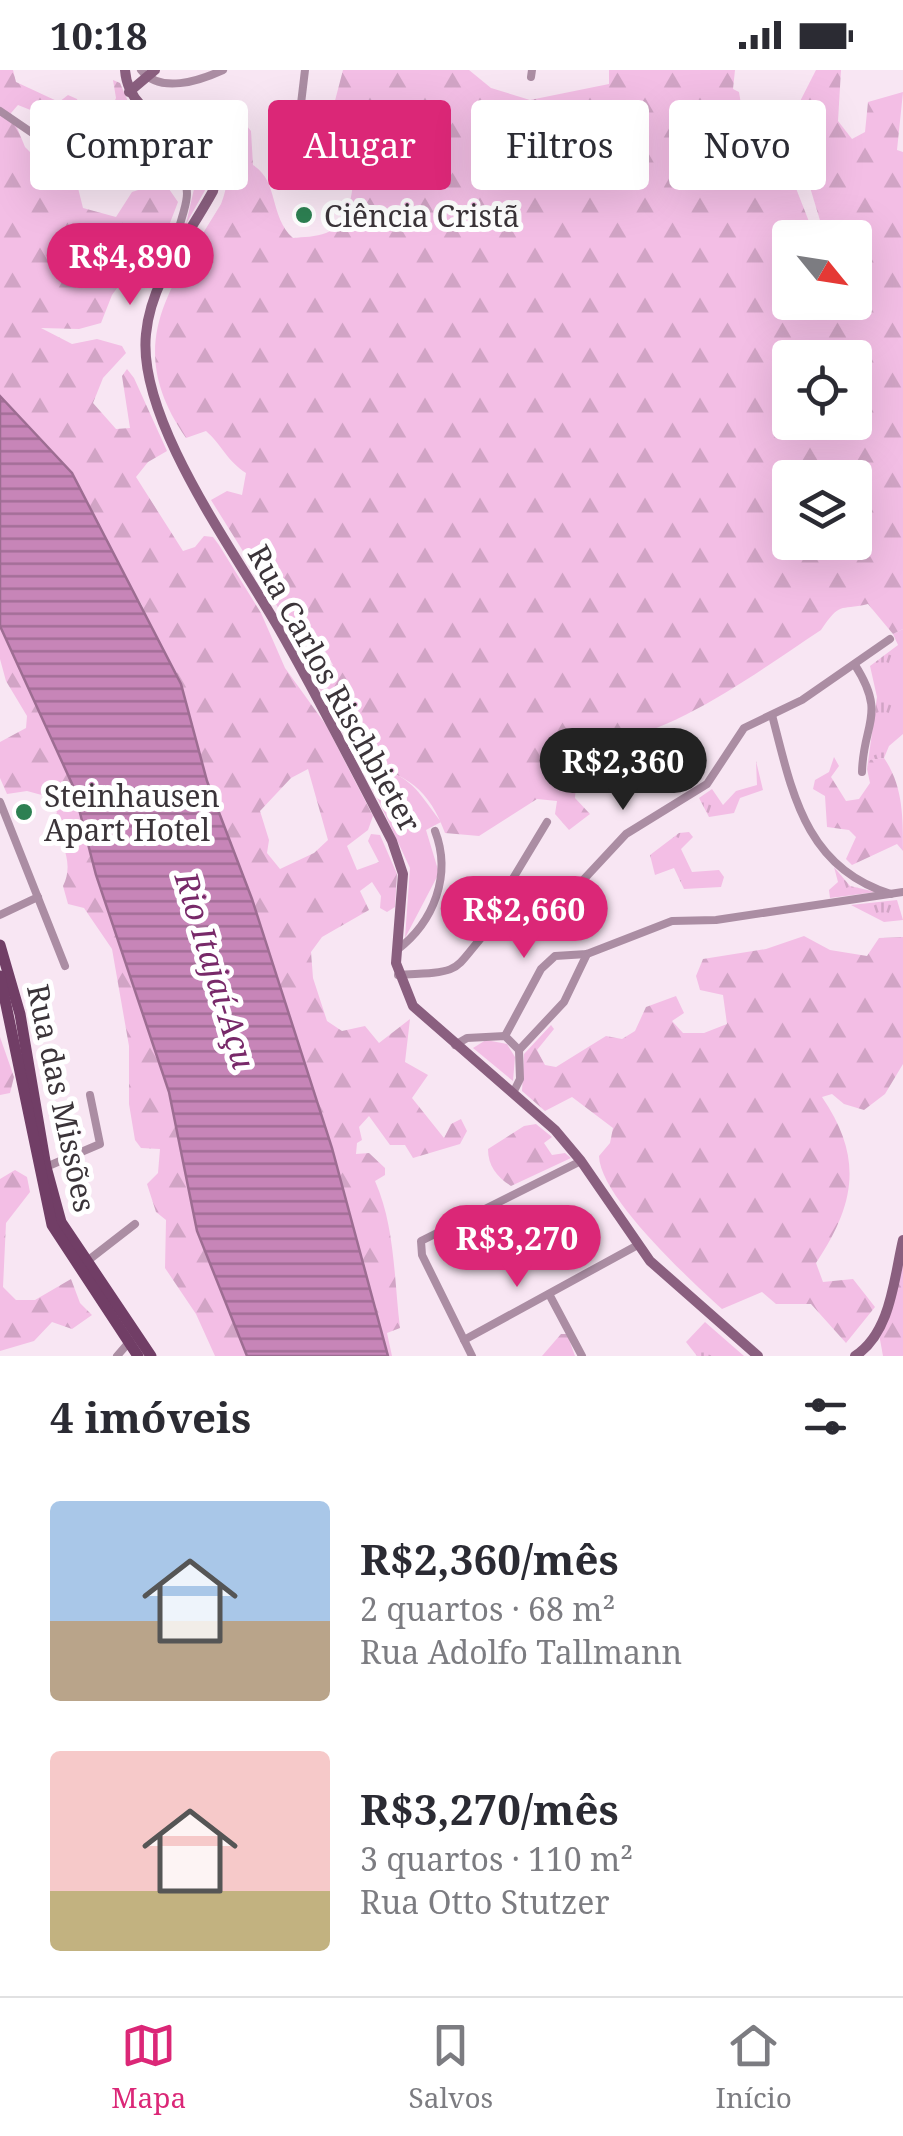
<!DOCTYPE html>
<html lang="pt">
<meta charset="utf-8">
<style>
:root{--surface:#fff;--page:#f2f2f3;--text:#2b2b33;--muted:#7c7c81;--line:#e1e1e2;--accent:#db2777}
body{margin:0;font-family:"Noto Serif",serif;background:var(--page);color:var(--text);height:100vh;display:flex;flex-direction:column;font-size:38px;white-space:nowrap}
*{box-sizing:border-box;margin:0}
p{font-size:32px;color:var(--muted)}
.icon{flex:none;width:55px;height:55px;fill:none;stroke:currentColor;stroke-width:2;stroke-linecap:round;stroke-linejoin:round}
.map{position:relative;height:1286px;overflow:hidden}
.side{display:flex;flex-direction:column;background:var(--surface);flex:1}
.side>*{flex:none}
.hud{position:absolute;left:30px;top:30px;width:845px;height:90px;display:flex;gap:20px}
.needle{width:65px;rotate:120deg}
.buttons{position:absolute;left:772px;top:150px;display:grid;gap:20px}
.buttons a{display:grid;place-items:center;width:100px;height:100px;border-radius:10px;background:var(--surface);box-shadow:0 10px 40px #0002;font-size:50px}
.price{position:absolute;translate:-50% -85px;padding:0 22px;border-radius:35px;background:var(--accent);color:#fff;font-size:32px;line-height:65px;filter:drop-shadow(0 2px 5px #0008)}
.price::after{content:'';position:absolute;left:50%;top:60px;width:30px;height:22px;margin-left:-15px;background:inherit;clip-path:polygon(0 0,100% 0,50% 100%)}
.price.current{background:#222;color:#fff}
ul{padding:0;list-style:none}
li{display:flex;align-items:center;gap:30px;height:250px;padding:0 50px}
li span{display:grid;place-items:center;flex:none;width:280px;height:200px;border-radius:10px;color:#555}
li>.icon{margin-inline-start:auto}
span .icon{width:120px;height:120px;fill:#fffc;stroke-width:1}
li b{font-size:42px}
h2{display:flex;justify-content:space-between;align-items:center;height:120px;padding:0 50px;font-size:42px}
.tag{padding:0 35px;border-radius:10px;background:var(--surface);box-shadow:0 10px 40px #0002;font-size:35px;line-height:90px}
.tag.current{background:var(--accent);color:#fff}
.status{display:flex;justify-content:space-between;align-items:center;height:70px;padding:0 50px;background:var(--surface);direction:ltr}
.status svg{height:28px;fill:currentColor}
.menu{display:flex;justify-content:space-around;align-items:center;height:140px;border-top:2px solid var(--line);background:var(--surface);font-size:28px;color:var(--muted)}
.menu a{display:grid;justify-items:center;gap:5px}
.menu .current{color:var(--accent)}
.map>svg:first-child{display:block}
.grass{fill:url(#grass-tufts)}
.forest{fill:url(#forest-firs);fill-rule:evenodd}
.park{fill:#f3bee5}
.water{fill:url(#water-rules);stroke:#9d6d92;stroke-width:2.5}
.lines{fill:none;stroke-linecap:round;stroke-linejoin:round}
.street{stroke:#ab8da3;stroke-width:8}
.secondary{stroke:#8a5f7f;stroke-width:10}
.primary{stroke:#713e66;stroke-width:11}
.poi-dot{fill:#2d8052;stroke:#fff;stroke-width:4}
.labels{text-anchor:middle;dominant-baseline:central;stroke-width:10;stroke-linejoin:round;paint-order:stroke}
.poi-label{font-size:30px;fill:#3b3439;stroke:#fff;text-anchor:start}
.street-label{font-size:30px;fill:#3b3439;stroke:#fff}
.water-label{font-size:32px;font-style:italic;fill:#782969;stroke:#fff}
</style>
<div class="status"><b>10:18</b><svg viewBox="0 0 49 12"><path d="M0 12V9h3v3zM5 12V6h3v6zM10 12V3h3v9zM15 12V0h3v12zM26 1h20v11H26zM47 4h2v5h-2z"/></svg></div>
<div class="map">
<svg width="903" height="1286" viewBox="0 0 903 1286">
<defs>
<pattern id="grass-tufts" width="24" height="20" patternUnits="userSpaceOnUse" patternTransform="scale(2.5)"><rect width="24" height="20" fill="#f3bee5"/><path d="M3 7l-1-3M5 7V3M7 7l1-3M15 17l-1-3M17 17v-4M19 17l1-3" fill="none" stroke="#d1a4c5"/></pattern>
<pattern id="forest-firs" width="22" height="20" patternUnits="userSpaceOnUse" patternTransform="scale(2.5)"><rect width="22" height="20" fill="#f3bee5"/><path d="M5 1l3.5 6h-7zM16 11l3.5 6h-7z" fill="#d1a4c5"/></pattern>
<pattern id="water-rules" width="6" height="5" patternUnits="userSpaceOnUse" patternTransform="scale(2.5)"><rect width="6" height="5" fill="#c785b8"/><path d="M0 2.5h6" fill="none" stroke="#a36e97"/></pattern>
</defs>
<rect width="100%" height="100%" fill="#f8e6f3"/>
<g class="grass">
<path d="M903,559V664L889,676L884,688L871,690L867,699L877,627L870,596L898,575L893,564Z"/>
<path d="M756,691L763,720L740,728L734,743L709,747L699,728L712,719L723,735L736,721L757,715Z"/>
<path d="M689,762L693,767L681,779L692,802L719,800L724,807L721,817L684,819L674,798L655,805L650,785L679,763Z"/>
<path d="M834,797L850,816L876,822L830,828L829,820L838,812Z"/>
<path d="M897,830L903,850L884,852L851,835Z"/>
<path d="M705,1252L744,1286H697L686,1272Z"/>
</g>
<g class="forest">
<path d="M0,0H13L16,12L59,32L68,25L77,29L79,35L59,76L37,62L43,45L18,35L11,43L25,77L51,103L65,93L85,99L78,118L83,138L116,147L132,122L156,114L169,119L178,132L152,200L134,195L112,225L101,253L79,259L41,258L72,274L97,269L122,276L126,283L103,308L93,333L116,359L130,358L122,306L127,299L134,308L167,381L148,392L136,407L183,481L195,477L204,466L213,467L219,475L261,543L285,598L326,655L373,746L368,760L347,776L357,800L379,792L368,771L371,764L380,765L397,804L395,837L387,842L380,838L381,826L372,812L360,821L369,840L322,867L311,882L313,908L327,951L342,961L365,956L379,973L410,949L405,992L428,1005L412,1028L444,1068L451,1054L461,1049L467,1061L460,1074L413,1088L405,1075H390L369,1046L359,1057L362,1070L357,1073L356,1084L369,1083L385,1098V1105L375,1111C395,1156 394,1209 400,1258L387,1263L392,1286H388L332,1078L252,829L142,535L110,482L72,403L0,326ZM308,699L328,770L314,783L280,799L267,783L269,770L260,741L291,708Z"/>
<path d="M343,0H469L491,18L530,30L609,14V0H735L733,19L739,22L741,34L757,45L750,86L790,103L815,167L790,168V232H855V168L825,167L790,51L816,0H841L838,51L852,69L865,62L868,32L903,22L897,80L903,82V559L893,564L868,534C838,541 841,531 821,560C756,603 682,659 604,674L576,714L575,728L590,744L569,760L555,744L557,731L537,729L479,766L445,763C430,721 406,701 363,697L314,609L333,595L315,563L299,571L211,430L227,421L242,425L246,403C227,391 222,375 206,361L186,368C121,274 171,217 221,134C229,113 229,101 217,83L233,73L235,62L246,55L251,61L253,95C279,111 269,146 293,168C303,167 316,167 326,163C363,148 353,81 350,49L331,46ZM790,288H855V352H790ZM790,408H855V472H790Z"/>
<path d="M113,10L120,13L133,43L205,94L208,115L186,154L194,119L187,103L136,95L140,79L117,73L110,92L91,91L90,61L108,60L114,46L103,39H111L116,28Z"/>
<path d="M0,556L73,716L84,766L169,1022L197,1161L247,1286H215L196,1244L165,1198L166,1150L156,1142L147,1114L158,1103L160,1079L141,1078L135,1070L129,1034V976L112,879L84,838L68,834L63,816C74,794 63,774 53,754L57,742L49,727L27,721L7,724L0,708V672L26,658L27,646L6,611L0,589Z"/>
<path d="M834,687L839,696L831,707L846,731L859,729L870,713L867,699L870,690L884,688C903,716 903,746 903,781L897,774L852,795L846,789L856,767L849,760L827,757L825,726L813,719L815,710L829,702Z"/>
<path d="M804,866L830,880L867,886L879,868L903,867V994L885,1024L864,1040L844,1034L832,1024L822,1027C863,1087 856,1133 816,1193L823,1212L853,1209L875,1237L846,1273L811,1234H776L762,1222L722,1239C690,1210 600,1127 599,1086L610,1073L613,1058L572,1027L545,1041L522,1021L524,984L551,955L554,959L537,980L545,995L556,997L606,966L622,969L635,961L646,937L676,926L684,943L672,951L683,963H704L727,954L723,925L700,920L696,906L703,889L766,879Z"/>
<path d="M0,967L14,1007L10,1023L0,1025Z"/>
<path d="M536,1054L552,1067L544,1073L552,1085L565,1083L571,1088L511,1116C497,1107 488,1096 488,1079L524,1056Z"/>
<path d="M15,1100L27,1107L30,1122L6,1153L3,1217L16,1230H35L71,1209L80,1233L92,1245L72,1259L52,1252L34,1271L0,1281V1109Z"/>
<path d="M903,1193V1286H883L879,1264Z"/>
<path d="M561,1264H567L575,1286H542Z"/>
</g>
<g class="park">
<path d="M363,697C409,702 414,716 441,752L426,760L439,803L405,868L410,798Z"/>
<path d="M486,970L507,974L515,987L513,1011L473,978Z"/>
</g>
<path class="water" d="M0,326L72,403L181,614L207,711L252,829L332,1078L388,1286H247L197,1161L169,1022L96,805L73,716L0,556Z"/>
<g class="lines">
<g class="street">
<path d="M141,0C160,24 199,11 223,0"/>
<path d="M531,7L532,0"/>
<path d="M0,41L47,73L93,96L182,107C197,127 173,157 176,181"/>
<path d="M293,101L305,0"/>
<path d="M855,595C887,645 863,653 862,702"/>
<path d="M772,645C792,722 805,798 891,824"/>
<path d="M0,732L65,896"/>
<path d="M0,845L38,827"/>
<path d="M494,853L509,815L547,752"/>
<path d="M397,880C434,852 452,805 435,761"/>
<path d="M398,905C469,901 448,904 494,853L538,846L558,837L626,764L707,714L744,658L802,630L890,569"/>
<path d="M505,966L541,899L555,886L587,884L672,851L716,850L903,822"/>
<path d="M455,975L467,968L505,966L519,980"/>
<path d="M519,980L564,932L587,884"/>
<path d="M513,1023L520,1009L519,980"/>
<path d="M46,1097L100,1074L90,1025"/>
<path d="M86,1192L135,1154"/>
<path d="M549,1224L582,1286"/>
<path d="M464,1270L636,1176"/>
<path d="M117,1286L130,1271"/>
<path d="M472,1286L422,1185L421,1171L581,1091"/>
</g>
<g class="secondary">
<path d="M125,0C129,56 202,56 217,104L213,121C188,167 151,210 146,264C137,350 235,482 278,557C318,627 355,699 392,771L403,804L396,893L413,936L555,1060L581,1091L650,1191L758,1286"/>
<path d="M129,22L155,0"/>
<path d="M855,1286C891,1263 894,1208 903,1170"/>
</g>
<g class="primary">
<path d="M0,875L20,944L46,1097L61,1152L151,1286"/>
<path d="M0,906L52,1155L138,1286"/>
</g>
</g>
<g class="poi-dot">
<circle cx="304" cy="145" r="10"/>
<circle cx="24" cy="742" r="10"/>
</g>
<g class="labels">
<g class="poi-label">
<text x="324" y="145">Ciência Cristã</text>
<text x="44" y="725">Steinhausen<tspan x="44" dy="34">Apart Hotel</tspan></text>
</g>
<g class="street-label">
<text transform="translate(335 618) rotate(61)">Rua Carlos Rischbieter</text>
<text transform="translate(62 1028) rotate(78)">Rua das Missões</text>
</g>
<g class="water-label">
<text transform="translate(216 900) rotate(73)">Rio Itajaí-Açu</text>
</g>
</g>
</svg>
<div class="buttons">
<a><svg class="needle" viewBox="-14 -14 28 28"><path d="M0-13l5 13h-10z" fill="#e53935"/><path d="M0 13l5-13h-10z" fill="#7c7c81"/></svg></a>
<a><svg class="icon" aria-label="locate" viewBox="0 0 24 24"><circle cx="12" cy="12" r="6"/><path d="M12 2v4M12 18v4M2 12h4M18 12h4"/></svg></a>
<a><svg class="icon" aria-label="layers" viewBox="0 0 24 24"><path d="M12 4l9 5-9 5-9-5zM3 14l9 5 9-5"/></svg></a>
</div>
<b class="price" style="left:130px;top:238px">R$4,890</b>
<b class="price current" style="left:623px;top:743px">R$2,360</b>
<b class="price" style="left:524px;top:891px">R$2,660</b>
<b class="price" style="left:517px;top:1220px">R$3,270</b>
<div class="hud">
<a class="tag">Comprar</a>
<a class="tag current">Alugar</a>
<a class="tag">Filtros</a>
<a class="tag">Novo</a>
</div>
</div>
<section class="side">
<h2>4 imóveis<svg class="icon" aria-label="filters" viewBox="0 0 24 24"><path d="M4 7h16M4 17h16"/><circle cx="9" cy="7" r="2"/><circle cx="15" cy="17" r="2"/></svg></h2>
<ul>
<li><span style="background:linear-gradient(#a9c7e8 60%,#b9a48a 0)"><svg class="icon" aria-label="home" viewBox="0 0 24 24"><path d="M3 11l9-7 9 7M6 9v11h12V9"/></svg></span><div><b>R$2,360/mês</b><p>2 quartos · 68 m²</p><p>Rua Adolfo Tallmann</p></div></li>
<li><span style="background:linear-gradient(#f6c9c9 70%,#c2b280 0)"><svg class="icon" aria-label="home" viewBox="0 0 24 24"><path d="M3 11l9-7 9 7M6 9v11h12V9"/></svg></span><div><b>R$3,270/mês</b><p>3 quartos · 110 m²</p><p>Rua Otto Stutzer</p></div></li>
</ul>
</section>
<nav class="menu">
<a class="current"><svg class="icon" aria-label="map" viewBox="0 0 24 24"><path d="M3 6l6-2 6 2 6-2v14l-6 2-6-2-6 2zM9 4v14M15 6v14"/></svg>Mapa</a>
<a><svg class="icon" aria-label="saved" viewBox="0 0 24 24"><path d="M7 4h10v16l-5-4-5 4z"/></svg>Salvos</a>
<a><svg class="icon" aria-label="home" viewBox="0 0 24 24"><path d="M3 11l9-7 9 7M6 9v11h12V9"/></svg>Início</a>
</nav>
